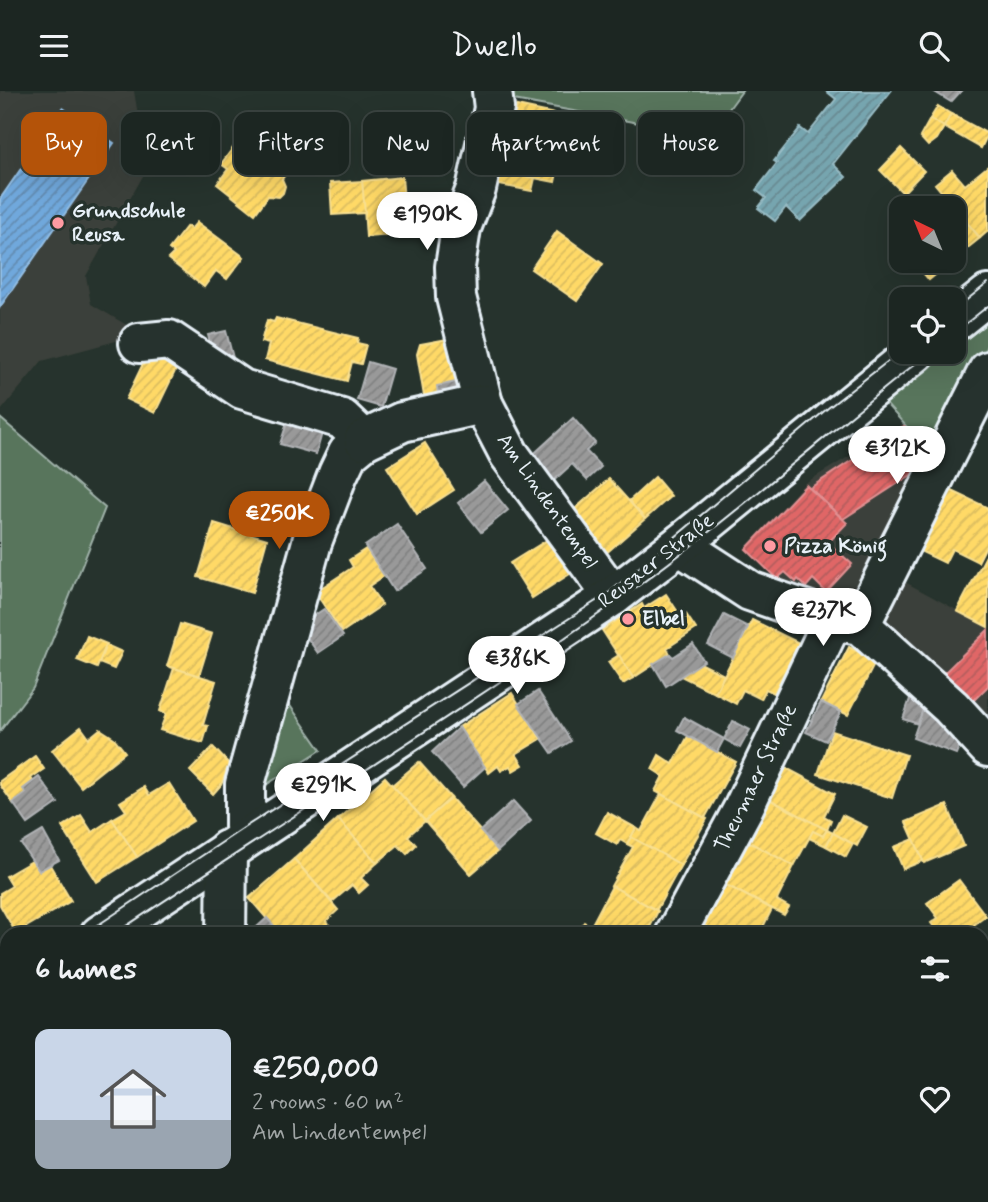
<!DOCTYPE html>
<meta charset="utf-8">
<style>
:root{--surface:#1c2622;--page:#29322f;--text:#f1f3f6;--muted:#a0a5a5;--line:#3a4340;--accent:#b45309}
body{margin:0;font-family:Mynerve,sans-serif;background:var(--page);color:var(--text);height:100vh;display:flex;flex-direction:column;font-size:26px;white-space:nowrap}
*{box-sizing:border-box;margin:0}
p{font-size:23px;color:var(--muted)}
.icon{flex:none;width:38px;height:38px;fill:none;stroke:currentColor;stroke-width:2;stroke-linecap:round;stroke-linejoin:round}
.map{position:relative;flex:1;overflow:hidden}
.sheet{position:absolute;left:0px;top:836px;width:989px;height:275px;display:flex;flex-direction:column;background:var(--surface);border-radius:21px 21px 0 0;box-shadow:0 7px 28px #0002,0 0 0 2px var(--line)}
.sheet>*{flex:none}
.top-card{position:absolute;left:21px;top:21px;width:947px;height:63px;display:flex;gap:14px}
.needle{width:46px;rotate:317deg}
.tools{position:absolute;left:889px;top:105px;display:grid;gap:14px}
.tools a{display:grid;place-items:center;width:77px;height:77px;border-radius:14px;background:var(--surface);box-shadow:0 7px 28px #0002,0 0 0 2px var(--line);font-size:35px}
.price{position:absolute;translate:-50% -60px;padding:0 16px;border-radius:24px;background:#fff;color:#222;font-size:23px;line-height:46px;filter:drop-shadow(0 2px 4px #0008)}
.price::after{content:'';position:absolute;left:50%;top:42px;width:21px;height:16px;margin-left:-10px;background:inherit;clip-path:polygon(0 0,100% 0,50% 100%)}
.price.selected{background:var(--accent);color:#fff}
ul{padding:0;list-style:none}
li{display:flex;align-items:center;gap:21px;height:175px;padding:0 35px}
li+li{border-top:2px solid var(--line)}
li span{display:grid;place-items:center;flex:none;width:196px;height:140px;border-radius:14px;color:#555}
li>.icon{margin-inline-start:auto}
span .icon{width:84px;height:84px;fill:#fffc;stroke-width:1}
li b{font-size:30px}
h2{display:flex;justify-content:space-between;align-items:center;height:84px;padding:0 35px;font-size:30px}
.tag{padding:0 24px;border-radius:14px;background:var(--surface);box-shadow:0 7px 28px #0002,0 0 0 2px var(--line);font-size:24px;line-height:63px}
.tag.selected{background:var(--accent);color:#fff}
header{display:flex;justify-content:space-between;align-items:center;height:91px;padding:0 35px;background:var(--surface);font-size:32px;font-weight:600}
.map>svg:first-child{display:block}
.built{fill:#3b403a}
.green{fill:#58745b;stroke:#a0b2aa;stroke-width:2}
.homes{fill:url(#homes-hatch);stroke:#f8e092;stroke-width:2}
.shops{fill:url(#shops-hatch);stroke:#e29092;stroke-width:2}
.schools{fill:url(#schools-hatch);stroke:#93bee4;stroke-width:2}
.public{fill:url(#public-hatch);stroke:#98bcc5;stroke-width:2}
.industry{fill:url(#industry-hatch);stroke:#b1b3b6;stroke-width:2}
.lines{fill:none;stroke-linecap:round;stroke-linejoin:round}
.minor-casing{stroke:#e8f1f8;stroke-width:44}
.minor{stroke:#26332d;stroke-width:38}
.tram{stroke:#e8f1f8;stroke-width:2}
.poi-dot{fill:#ff9aa2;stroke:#26332d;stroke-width:2.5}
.labels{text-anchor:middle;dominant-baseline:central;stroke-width:7;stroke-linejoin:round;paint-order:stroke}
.poi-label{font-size:21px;font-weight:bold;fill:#e8f1f8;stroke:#26332d;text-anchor:start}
.street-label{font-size:21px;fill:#e8f1f8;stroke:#26332d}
</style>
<header><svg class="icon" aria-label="menu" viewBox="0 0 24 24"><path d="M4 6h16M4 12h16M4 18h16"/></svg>Dwello<svg class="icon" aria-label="search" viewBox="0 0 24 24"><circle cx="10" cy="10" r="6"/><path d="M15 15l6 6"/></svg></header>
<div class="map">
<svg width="988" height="1111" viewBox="0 0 988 1111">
<defs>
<pattern id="homes-hatch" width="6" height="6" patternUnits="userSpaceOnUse" patternTransform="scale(1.75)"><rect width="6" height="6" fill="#ffd966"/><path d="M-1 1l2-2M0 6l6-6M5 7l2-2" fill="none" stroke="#dabc60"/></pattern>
<pattern id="shops-hatch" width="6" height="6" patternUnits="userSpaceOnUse" patternTransform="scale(1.75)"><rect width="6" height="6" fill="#e06666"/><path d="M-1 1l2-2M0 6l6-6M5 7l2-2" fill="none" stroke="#b25d5e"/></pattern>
<pattern id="schools-hatch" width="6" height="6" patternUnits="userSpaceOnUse" patternTransform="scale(1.75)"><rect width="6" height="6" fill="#6fa8dc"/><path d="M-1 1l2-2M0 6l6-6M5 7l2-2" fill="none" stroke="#638bb0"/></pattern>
<pattern id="public-hatch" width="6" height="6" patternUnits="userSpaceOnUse" patternTransform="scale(1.75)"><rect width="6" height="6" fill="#76a5af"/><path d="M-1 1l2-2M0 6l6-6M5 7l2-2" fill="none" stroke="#688991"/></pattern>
<pattern id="industry-hatch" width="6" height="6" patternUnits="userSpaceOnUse" patternTransform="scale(1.75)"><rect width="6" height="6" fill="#999"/><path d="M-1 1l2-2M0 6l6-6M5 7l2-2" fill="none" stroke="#808181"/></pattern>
</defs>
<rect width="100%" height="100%" fill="#26332d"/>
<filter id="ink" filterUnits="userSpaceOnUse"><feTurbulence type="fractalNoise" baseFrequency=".0143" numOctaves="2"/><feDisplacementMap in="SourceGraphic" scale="14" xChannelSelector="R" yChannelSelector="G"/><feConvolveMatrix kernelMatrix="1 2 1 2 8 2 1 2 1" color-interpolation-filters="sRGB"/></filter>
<g filter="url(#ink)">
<g class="built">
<path d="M0,0H134L147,78L86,185L91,213L142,243L42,270L0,321Z"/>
<path d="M903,333L936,368L860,499L826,503L778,489L744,458L805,392Z"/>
<path d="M905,491L988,536V634L885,534Z"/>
<path d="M7,1039V1104H524L531,1111H0V1042Z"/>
</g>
<g class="green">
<path d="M499,0H742L709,45L503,7Z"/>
<path d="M986,233L988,237V252L936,368L885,312L886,308L949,261H954V257Z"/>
<path d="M0,327L105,417L33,597L0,640Z"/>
<path d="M284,606L321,659L261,697Z"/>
</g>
<g class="homes">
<path d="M517,15L569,26L555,91L503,81Z"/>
<path d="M938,15L951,23L944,36L930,28Z"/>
<path d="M951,23L988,43L981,57L944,36Z"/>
<path d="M930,28L944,36L937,48L928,55L920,46Z"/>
<path d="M258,40L296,70L282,88L285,95L283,102L279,106L268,105L255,123L217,93L228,78L221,73L233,57L240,63Z"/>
<path d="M901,57L924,80L903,102L880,79Z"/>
<path d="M499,70L505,71L503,81L535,87L532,100L494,93Z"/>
<path d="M988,75V140L980,147L935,93L952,79L965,94Z"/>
<path d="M402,86L407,143L366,146L362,90Z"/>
<path d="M362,90L365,122L332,124L330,92Z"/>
<path d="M947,108L980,147L954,168V117H936Z"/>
<path d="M197,131L244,166L227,188L216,180L204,196L168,168L174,162L169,158L187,135L191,138Z"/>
<path d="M557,140L603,173L577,210L531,178Z"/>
<path d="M913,170H952L929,189Z"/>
<path d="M276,227L358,247L357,252L366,254L361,273L352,271L347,290L265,269L269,253L261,251L267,229L274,231Z"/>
<path d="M453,247L461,290L437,295L439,309L425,311L417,263L420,253Z"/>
<path d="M151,256L180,270L155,322L126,308Z"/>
<path d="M425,352L454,399L417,423L387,376Z"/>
<path d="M655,386L671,405L645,428L629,410Z"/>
<path d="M609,388L645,428L604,464L569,423Z"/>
<path d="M950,399L988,417V451L978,471L952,458L945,472L920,460Z"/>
<path d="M214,432L267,448L252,502L198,486Z"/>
<path d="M552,446L573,481L532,507L510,472Z"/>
<path d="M366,458L384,485L369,495L382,514L342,541L315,501L353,476L349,469Z"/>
<path d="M988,461V536L957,520Z"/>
<path d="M666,503L682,527L686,523L696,538L667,557L670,563L633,587L602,539L642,513L644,517Z"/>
<path d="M752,529L799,552L774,602L766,598L761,608L743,599L736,613L715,602Z"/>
<path d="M180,533L212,543L199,585L167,575Z"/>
<path d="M87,545L107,553L97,577L77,569Z"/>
<path d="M106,554L122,561L114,578L99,572Z"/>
<path d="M849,556L876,570L848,624L821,611Z"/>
<path d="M619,564L633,587L623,593L608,571Z"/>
<path d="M700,572L724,584L715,602L681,585Z"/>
<path d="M174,577L216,590L203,634L208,635L203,652L160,639L166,623L160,620Z"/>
<path d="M512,602L541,648L516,663L523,674L513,680L510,675L501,680L498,675L489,682L459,636Z"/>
<path d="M81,636L89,647L100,638L114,647L125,661L81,696L52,659Z"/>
<path d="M832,640L906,664L892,707L818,683Z"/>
<path d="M688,645L736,671L705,727L655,700L663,685L652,678L659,664L673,673Z"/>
<path d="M213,656L229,673L221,694L213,703L190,680Z"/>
<path d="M35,665L44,678L31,687L33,690L23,698L26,702L13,712L0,694V690Z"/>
<path d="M419,671L451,707L425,730L392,694Z"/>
<path d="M786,677L835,703L824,725L831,729L827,739L769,708Z"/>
<path d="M385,686L425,730L408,745L416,754L407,763L398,754L377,772L338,728Z"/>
<path d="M169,692L193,730L137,766L112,728L126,720L120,711L144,696L149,704Z"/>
<path d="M661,703L707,728L681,774L631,746L636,737L641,740Z"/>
<path d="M451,707L498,760L471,783L425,730Z"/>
<path d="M769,708L827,739L823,745L813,740L794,775L747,750Z"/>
<path d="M947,714L964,755L924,772L906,731Z"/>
<path d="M607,721L636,737L627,753L620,749L617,754L596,742Z"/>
<path d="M81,724L92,741L112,728L137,766L97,791L62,736Z"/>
<path d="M842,724L867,736L857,755L833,742Z"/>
<path d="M338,728L377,772L361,787L368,794L359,802L352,794L332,811L294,768Z"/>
<path d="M827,739L833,742L826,755L809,747L813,740L823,745Z"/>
<path d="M833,742L853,753L846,766L826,755Z"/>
<path d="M631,746L681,774L656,820L611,795L633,756L627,753Z"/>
<path d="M914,748L923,770L903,778L894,756Z"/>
<path d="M747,750L794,775L777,809L789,816L784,824L724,793Z"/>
<path d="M294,768L338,819L326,830L330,835L321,844H315L313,841L310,844H281L249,807Z"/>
<path d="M32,770L39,780L50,774L71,810L16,842L0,814V802L12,795L6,785Z"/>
<path d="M959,789L986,825L960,844H940L931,832L938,827L927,812Z"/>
<path d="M724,793L772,818L759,844H722L702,833Z"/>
<path d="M612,795L658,820L646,844H583L578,841L584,831L591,835Z"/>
<path d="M702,833L722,844H697Z"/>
<path d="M988,881V932L982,936V885Z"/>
</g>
<g class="shops">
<path d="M904,335L934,369L843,428L810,397Z"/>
<path d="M806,394L847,432L824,456L829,461L833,456L852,473L826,501L813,488L806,496L798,488L796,491L785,481L777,488L746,458Z"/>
<path d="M988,539V595L970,613L942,584Z"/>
<path d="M0,1078L7,1080V1104H93L117,1111H0Z"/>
</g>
<path class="schools" d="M63,17L114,52L0,216V108Z"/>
<path class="public" d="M826,0H891L833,73L846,86L800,130L786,116L775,130L758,117L766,107L756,99L777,72L774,70L800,37L808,43L836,8Z"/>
<g class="industry">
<path d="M933,0H961L951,11Z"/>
<path d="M293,35L312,50L296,70L268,47L277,36L286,44Z"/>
<path d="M226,240L233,267L219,270L214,267L208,244Z"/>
<path d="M368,271L392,278L381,316L357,309Z"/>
<path d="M461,290L464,306L439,311L437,295Z"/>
<path d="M573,327L595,352L586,360L601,376L587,389L572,373L550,393L527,369Z"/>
<path d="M287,332L322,342L316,363L280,353Z"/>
<path d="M484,390L508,419L481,441L458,412Z"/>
<path d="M397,433L427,478L394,500L365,455Z"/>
<path d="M324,518L343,545L318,562L299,535Z"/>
<path d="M724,524L748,536L733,567L708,554Z"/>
<path d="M693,553L704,570L666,595L653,573L670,563L673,566Z"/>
<path d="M538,600L571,650L552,662L518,613Z"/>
<path d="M911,605L923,618L918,633L903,628Z"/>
<path d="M821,611L841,621L826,650L806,641Z"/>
<path d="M923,618L960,653L956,663L913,647Z"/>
<path d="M684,626L724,648L717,661L677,639Z"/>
<path d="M733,630L750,639L740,657L724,648Z"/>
<path d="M459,636L485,676L463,696L432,661Z"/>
<path d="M39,686L58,712L28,733L13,712L26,702L23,698Z"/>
<path d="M513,710L531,730L498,760L480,740Z"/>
<path d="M43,740L59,769L39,780L21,753Z"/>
<path d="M267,827L276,837L269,844H248Z"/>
</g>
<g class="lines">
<g class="minor-casing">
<g id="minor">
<path d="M954,231L988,204"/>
<path d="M139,252L169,249L242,298L342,328L364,349L348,362L338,383L312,451L245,693V736L250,744"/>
<path d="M483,313L456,206L455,176L461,137L476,98L494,17L492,0"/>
<path d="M364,349L402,331L483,313L509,363L613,505"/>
<path d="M682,452L687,459L750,500L833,529L860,534L951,616L988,656"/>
<path d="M860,534L988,280"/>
<path d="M100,844L613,505L682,452L916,261"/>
<path d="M226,844L227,759"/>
<path d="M675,844L743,718L833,529"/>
<path d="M0,910L7,905"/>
<path d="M0,964L7,965"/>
<path d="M595,1104L610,1111"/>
</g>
</g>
<use href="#minor" class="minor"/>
<g class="tram">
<path d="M954,219L988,192"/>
<path d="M954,242L988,215"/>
<path d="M83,844L245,736L610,501L828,317L901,260"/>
<path d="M113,844C281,731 456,625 620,508C728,431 827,342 930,261"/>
<path d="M0,898L7,893"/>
<path d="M0,919L7,914"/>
</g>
</g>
</g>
<g class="poi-dot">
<circle cx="58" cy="132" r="7"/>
<circle cx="770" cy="455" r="7"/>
<circle cx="628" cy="528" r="7"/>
</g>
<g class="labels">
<g class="poi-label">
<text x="72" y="120">Grundschule<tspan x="72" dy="24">Reusa</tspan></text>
<text x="784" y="455">Pizza König</text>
<text x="642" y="528">Elbel</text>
</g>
<g class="street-label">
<text transform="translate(547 410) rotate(55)">Am Lindentempel</text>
<text transform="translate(656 470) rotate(-38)">Reusaer Straße</text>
<text transform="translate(756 687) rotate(-64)">Theumaer Straße</text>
</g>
</g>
</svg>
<div class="tools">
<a><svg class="needle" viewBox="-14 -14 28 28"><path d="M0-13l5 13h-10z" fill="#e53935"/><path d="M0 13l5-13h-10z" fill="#a0a5a5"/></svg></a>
<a><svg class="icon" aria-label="locate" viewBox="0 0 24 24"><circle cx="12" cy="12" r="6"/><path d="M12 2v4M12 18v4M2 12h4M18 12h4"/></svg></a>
</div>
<b class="price" style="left:427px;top:161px">€190K</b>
<b class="price" style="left:897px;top:395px">€312K</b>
<b class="price selected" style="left:279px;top:460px">€250K</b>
<b class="price" style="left:823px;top:557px">€237K</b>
<b class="price" style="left:517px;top:605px">€386K</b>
<b class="price" style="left:323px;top:732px">€291K</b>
<div class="top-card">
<a class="tag selected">Buy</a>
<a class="tag">Rent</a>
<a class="tag">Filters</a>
<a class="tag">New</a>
<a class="tag">Apartment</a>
<a class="tag">House</a>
</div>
<section class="sheet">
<h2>6 homes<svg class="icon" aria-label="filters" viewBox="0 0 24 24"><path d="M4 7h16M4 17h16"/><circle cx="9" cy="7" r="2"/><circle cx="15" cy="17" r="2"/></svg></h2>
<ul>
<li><span style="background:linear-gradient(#c9d6e8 65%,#9aa5b1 0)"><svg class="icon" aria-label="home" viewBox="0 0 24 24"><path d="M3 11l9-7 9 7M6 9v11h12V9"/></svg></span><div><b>€250,000</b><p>2 rooms · 60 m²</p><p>Am Lindentempel</p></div><svg class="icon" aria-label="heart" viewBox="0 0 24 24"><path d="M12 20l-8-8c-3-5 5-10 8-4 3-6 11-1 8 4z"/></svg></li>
</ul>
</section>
</div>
